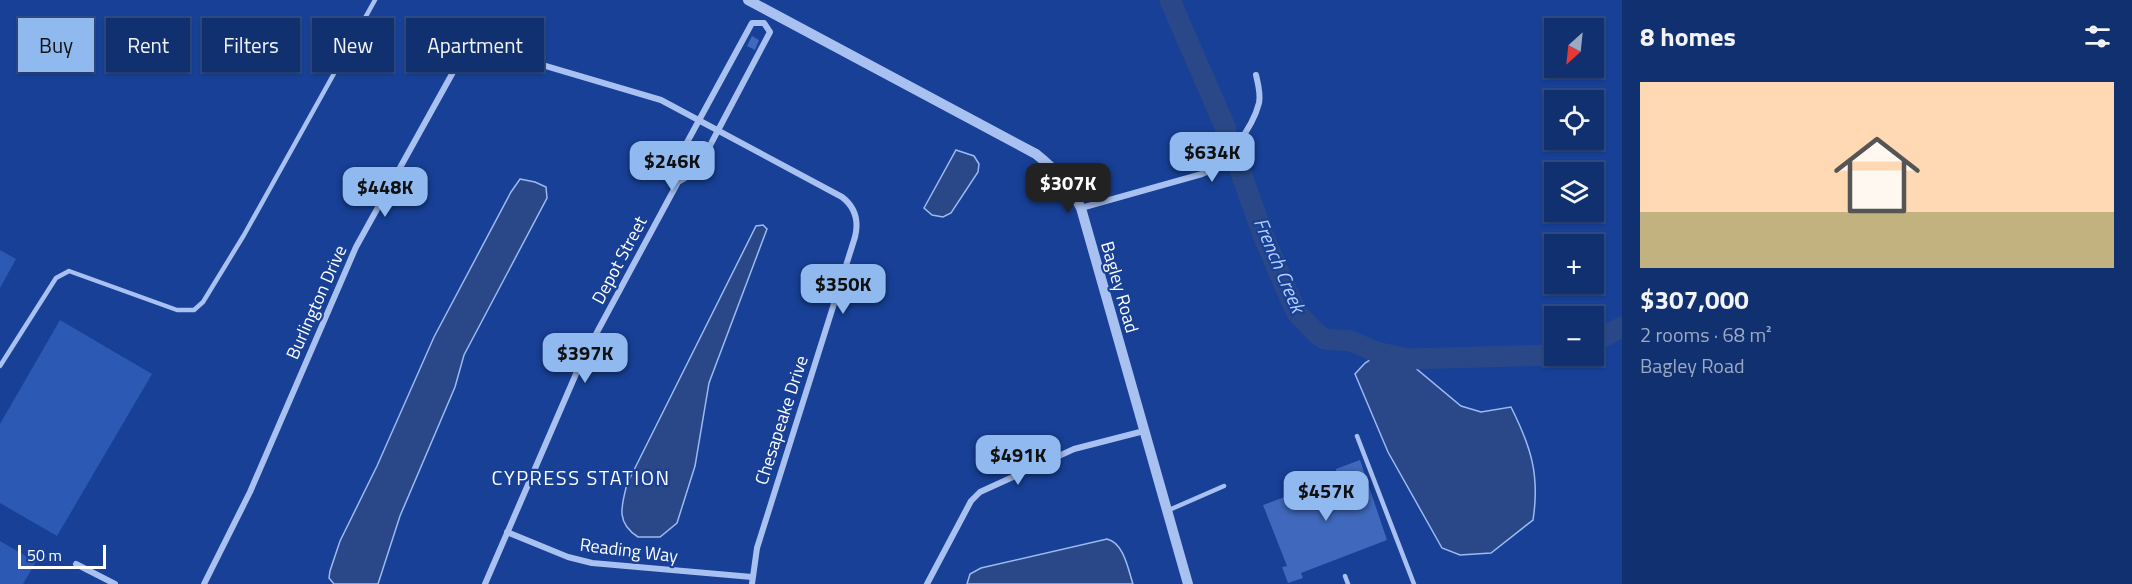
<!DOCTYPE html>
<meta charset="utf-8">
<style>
:root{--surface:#113070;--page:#1e3c78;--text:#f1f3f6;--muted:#9ca9c3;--line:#304b83;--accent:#90b9f0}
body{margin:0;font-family:"Titillium Web",sans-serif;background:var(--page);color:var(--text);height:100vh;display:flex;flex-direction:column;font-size:22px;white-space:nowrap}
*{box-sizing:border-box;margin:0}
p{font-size:20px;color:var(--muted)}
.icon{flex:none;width:33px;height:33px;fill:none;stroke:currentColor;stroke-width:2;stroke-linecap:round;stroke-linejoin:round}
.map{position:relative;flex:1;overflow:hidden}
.panel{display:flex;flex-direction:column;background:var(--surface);width:510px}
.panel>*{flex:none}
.guide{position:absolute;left:18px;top:18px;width:570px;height:54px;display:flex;gap:12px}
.needle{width:39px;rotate:207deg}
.buttons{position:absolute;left:1544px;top:18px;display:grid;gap:12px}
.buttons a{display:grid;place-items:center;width:60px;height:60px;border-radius:0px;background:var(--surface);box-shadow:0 2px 4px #0004,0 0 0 2px var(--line);font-size:30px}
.scale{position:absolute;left:18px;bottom:15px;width:88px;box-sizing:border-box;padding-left:6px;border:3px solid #fff;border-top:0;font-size:16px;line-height:21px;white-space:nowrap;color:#fff;-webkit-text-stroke:4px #174096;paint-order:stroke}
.price{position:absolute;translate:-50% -51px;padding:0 14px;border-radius:12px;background:var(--accent);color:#111;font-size:20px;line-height:39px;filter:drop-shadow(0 2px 3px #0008)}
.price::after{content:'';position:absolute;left:50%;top:36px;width:18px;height:14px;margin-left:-9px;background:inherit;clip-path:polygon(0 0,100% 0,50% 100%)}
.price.active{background:#222;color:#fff}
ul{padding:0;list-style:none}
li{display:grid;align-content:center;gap:12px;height:318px;padding:0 18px}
li span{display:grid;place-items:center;height:186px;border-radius:0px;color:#555}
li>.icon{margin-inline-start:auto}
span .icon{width:108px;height:108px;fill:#fffc;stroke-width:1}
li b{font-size:26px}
h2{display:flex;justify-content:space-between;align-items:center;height:72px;padding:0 18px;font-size:26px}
.chip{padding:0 21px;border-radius:0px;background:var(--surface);box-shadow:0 2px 4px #0004,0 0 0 2px var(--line);font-size:21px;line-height:54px}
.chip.active{background:var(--accent);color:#111}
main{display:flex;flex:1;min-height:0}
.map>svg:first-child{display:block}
.green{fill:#2b59b4}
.water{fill:#2a4888;stroke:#9bbaf3;stroke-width:1.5}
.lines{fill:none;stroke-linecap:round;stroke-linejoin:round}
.river{stroke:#2a4888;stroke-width:21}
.building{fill:#4069bd}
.service{stroke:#a9c1f1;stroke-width:4.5}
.minor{stroke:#a9c1f1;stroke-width:6}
.tertiary{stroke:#a9c1f1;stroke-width:10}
.labels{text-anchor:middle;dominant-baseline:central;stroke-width:4.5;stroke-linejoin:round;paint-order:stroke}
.street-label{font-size:18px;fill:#fff;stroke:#174096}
.water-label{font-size:20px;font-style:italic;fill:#b5ccf8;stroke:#174096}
.neighbourhood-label{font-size:20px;letter-spacing:1.5px;fill:#fff;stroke:#174096}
</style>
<main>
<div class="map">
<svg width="1622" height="584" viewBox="0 0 1622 584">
<rect width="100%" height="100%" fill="#174096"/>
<g class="green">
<path d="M0,250L16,259L0,288Z"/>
<path d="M60,320L152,374L57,536L0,503V424Z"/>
<path d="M0,541L36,562L23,584H0Z"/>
</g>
<g class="water">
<path d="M956,150L974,156L979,164L978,172L951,213L943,217L932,215L924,208Z"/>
<path d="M520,179L535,182L546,187L547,198L464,355L455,387L400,516L378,584H334L329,578L330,571L340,541L377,466L434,337L511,192Z"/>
<path d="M763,225L767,229L709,383L695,466L677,523L660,537H638C616,523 621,507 627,484L756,226Z"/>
<path d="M1376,356L1413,366L1461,406L1481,412L1511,407C1531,447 1540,475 1533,520L1491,553L1460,555L1442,548L1388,452L1355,374L1365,363Z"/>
<path d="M1107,539C1124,543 1128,569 1133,584H967L970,574L981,568Z"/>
</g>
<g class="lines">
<g class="river">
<path d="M1170,0L1226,129"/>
<path d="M1240,170L1263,235L1290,298L1297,313L1317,334L1325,339L1351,341L1376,352L1408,359L1554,355"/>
<path d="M1593,342L1622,327"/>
</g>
</g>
<g class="building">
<path d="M752,36L759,40L755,50L747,46Z"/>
<path d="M1360,460L1387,540L1301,573L1303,578L1288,583L1282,567L1287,566L1263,505L1335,478L1336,469Z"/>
</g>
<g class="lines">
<g class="service">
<path d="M0,366L56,278L69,271L177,310H194L203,302L244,235L375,0"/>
<path d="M1357,436L1414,584"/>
<path d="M1169,510L1224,486"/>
<path d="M1345,576L1348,584"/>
</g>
<g class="minor">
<path d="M752,23H764L770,32L696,172L678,182L676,172L679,157Z"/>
<path d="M1081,208L1202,174C1226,165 1253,127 1259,103C1261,94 1258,84 1256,75"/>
<path d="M507,532L568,557L592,563L752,577"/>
<path d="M76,564L115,584"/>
<path d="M204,584L250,492L356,247L457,65L473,51L488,49L661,100L842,197C855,207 859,221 855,237L757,548L752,584"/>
<path d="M485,584L582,360L678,182"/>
<path d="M927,584L971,501L980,492L1074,449L1144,431"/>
</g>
<path class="tertiary" d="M748,0L1036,154C1056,170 1069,185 1081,208L1188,584"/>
</g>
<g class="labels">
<g class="street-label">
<text transform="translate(619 260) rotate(-62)">Depot Street</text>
<text transform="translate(1120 287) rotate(74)">Bagley Road</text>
<text transform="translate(316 302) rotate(-66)">Burlington Drive</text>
<text transform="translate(781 420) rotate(-72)">Chesapeake Drive</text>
<text transform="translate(629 550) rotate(7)">Reading Way</text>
</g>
<g class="water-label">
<text transform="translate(1280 265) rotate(67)">French Creek</text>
</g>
<g class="neighbourhood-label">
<text x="581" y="477">CYPRESS STATION</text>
</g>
</g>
</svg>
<div class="buttons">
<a><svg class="needle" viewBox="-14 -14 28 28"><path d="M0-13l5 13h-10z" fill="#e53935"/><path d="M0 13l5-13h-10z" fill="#9ca9c3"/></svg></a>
<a><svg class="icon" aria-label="locate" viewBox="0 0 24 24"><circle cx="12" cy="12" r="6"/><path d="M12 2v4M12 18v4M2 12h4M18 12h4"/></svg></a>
<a><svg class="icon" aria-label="layers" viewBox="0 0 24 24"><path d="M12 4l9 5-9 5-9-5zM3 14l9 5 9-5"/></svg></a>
<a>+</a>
<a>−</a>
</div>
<div class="scale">50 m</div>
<b class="price" style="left:1212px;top:183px">$634K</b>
<b class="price" style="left:672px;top:192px">$246K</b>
<b class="price active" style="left:1068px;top:214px">$307K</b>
<b class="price" style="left:385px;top:218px">$448K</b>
<b class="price" style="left:843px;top:315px">$350K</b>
<b class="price" style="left:585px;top:384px">$397K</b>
<b class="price" style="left:1018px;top:486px">$491K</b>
<b class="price" style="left:1326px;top:522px">$457K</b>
<div class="guide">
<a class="chip active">Buy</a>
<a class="chip">Rent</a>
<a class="chip">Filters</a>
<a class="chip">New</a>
<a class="chip">Apartment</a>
</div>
</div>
<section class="panel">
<h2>8 homes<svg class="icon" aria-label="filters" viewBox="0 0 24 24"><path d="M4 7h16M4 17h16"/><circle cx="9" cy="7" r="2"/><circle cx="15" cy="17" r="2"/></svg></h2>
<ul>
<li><span style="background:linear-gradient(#ffd9b3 70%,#c2b280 0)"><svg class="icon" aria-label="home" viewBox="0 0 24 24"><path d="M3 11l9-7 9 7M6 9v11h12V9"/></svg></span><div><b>$307,000</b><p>2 rooms · 68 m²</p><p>Bagley Road</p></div></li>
</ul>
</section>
</main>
